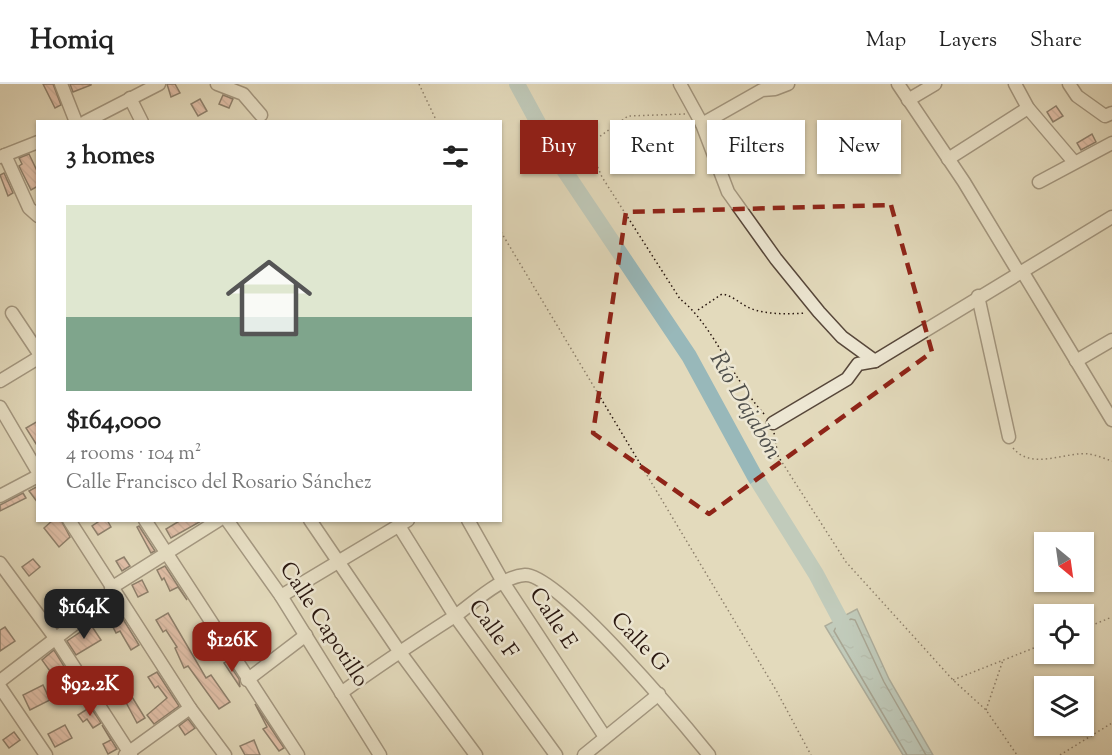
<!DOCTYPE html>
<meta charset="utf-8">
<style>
:root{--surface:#fff;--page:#f6f6f6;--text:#222;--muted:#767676;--line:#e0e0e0;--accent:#8f2418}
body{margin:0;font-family:"Sorts Mill Goudy",serif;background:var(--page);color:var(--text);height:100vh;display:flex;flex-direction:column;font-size:22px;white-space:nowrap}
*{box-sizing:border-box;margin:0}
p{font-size:20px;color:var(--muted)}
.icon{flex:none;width:33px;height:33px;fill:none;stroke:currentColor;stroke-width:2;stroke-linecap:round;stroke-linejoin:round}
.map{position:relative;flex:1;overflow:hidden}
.sheet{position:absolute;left:36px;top:36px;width:466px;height:402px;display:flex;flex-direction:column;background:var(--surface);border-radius:0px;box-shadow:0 2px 4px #0004}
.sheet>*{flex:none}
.guide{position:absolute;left:520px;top:36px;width:501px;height:54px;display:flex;gap:12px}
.needle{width:39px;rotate:151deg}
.fabs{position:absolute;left:1034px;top:448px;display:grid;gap:12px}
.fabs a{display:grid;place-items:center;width:60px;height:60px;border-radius:0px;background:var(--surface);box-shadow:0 2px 4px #0004;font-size:30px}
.price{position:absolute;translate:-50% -51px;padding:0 14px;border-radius:12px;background:var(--accent);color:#fff;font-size:20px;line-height:39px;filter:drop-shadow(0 2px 3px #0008)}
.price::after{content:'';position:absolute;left:50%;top:36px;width:18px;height:14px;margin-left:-9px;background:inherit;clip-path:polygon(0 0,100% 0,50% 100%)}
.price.selected{background:#222;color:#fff}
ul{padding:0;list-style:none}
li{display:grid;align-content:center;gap:12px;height:318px;padding:0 30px}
li span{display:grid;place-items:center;height:186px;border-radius:0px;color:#555}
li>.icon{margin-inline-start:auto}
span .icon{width:108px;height:108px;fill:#fffc;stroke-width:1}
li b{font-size:26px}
h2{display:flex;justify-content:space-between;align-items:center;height:72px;padding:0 30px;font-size:26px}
.pill{padding:0 21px;border-radius:0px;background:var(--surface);box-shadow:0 2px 4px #0004;font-size:21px;line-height:54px}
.pill.selected{background:var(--accent);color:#fff}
header{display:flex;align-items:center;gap:36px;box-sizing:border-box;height:84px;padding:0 30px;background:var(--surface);border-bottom:2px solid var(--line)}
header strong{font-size:28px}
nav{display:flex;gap:33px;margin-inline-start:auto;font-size:21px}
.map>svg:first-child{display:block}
.water{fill:url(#water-ripples);stroke:#6b7776;stroke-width:1.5}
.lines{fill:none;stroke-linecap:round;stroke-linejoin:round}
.shore{stroke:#606764;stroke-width:1.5}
.river{stroke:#98b8ba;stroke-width:16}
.building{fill:url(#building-back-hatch);stroke:#28160f;stroke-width:1.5}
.minor-casing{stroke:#57473a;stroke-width:15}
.path{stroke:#28160f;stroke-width:1.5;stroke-dasharray:1.5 3;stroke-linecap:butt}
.minor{stroke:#ede7d3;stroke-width:12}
.marked{fill:none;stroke:#8f2418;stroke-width:4.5;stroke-dasharray:12 8;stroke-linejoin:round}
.labels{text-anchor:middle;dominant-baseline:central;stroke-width:5;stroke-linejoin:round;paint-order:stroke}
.street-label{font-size:22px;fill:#28160f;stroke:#ede7d3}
.water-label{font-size:24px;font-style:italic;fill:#4f4f4b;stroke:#ede7d3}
</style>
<header>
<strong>Homiq</strong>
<nav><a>Map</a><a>Layers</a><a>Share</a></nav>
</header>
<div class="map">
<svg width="1112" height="671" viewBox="0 0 1112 671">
<defs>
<pattern id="water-ripples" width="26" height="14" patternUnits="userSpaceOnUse" patternTransform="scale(1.5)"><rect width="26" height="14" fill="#98b8ba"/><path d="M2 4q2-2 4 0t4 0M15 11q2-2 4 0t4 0" fill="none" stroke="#839d9f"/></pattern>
<pattern id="building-back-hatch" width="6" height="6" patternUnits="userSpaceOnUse" patternTransform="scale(1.5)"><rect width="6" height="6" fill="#e1a296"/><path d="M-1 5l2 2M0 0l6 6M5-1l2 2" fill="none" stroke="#b68379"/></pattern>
</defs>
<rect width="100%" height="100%" fill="#e3dabc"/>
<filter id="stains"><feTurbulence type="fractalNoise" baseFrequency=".00333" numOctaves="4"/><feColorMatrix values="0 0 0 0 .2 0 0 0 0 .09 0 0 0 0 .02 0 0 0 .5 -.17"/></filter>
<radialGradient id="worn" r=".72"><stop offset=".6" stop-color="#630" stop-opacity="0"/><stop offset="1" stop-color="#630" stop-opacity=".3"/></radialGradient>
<path class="water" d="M857,525L889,595L933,671H903L825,542Z"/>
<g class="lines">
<path class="shore" d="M907,671L834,547L836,543L851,535L855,536L884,598L926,671"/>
<path class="river" d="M517,0L562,83L689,272L754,391L816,490L850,554"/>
</g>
<g class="building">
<path d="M43,0H53L61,21L55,24Z"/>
<path d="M70,0H91V1L73,8Z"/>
<path d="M167,0H175L180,9L171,13Z"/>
<path d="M223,11L233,15L229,24L219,20Z"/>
<path d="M200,15L207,27L198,32L191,20Z"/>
<path d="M1056,22L1063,32L1053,38L1047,28Z"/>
<path d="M1092,50L1096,58L1081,66L1077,59Z"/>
<path d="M29,70L38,89V102L31,106L19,82L22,80L19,74Z"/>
<path d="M4,89L13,109L8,112L0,91Z"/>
<path d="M38,337V363L26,344Z"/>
<path d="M38,402V419L29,407Z"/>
<path d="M23,409L26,414L0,427V421Z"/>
<path d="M53,436H61L70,453L59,463L44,444Z"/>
<path d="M101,436H107L111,443L98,451L92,442Z"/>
<path d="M181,436H203L171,454L166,445Z"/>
<path d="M139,442L155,467L151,469L137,443Z"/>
<path d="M124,473L130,482L122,487L116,477Z"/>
<path d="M33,475L40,483L29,492L22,483Z"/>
<path d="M165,482L187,516L178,503L170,507L164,494L162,496L157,486Z"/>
<path d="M142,496L148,508L138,513L132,501Z"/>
<path d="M59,508L75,529L60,540L47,516Z"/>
<path d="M168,529L206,594L211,591L230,618L219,625L188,582L184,584L175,564L177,563L166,546L163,548L156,536Z"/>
<path d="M123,535L139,561L131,566L120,547L116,549L112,541Z"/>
<path d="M91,541L101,556L76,571L67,557Z"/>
<path d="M5,543L15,557L0,567V546Z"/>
<path d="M54,566L73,597L62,604L42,576Z"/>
<path d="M227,577L239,595L240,603L224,579Z"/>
<path d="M157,588L179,622L154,640L147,631L167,614L158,602L155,604L148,593Z"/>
<path d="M121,595L145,634L137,639L122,611L107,619L103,612L118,604L115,598Z"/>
<path d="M43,601L50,616L30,626L23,611Z"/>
<path d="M86,616L101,639L93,644L87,635L83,638L78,631L89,624Z"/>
<path d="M255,620L284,664L279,667L263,645L267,643Z"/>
<path d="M188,635L195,644L185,651L179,642Z"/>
<path d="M65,641L72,654L55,663L48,650Z"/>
<path d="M102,641L117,665L108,670L103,660L111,656Z"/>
<path d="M14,648L20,656L9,664L3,656Z"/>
<path d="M254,656L260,671H245L240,662Z"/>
</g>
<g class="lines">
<g class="minor-casing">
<g id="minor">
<path d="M61,0L76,38"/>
<path d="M217,0L243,10L261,31"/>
<path d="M680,0L702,40L728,108L776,175L819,228L842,253L875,277"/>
<path d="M898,0L964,98L1019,189"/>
<path d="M1015,0L1028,24L1074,78"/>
<path d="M1069,0L1077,12L1105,32L1112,29"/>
<path d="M130,14L142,38"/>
<path d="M908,16L935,0"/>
<path d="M85,38L159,0"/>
<path d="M702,40L762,6L775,5L788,0"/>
<path d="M5,71L29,124L38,132"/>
<path d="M0,73L38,58"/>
<path d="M948,75L1028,24"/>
<path d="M1039,98L1112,59"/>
<path d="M1022,187L1112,336"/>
<path d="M978,212L1009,353"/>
<path d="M12,229L38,268"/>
<path d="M1076,277L1112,256"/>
<path d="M0,297L38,274"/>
<path d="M0,323L38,388"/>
<path d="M773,339L847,295L858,280L875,277L1112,133"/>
<path d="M0,412L38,392"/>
<path d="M69,436L190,624L225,671"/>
<path d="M145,436L298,671"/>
<path d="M227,436L281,512L380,671"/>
<path d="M310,436L399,567L476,671"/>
<path d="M468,436L503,498L605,653"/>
<path d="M399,442L455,532L556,671"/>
<path d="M0,479L56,555L131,671"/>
<path d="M111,504L219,436"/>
<path d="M281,512L408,436"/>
<path d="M247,596L306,551"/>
<path d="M0,597L115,509"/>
<path d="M0,603L46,671"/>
<path d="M341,609C378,582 416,557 455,532C475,518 500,493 525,491C558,489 684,640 709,671"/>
<path d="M125,671L190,624"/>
<path d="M584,671L659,610"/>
</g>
</g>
<g class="path">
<path d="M419,0L437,38"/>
<path d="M685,30L628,32L588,61L602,93L680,215C713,240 734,299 766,332"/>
<path d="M501,148L776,606L811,671"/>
<path d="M698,226L722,210C734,212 741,221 752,225C769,231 789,230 806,229"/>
<path d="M774,349L778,372L846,478L953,596L986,626L1017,671"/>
<path d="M1013,364C1032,387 1066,367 1089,370C1097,371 1105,375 1112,377"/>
<path d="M1083,545L1112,533"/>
<path d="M953,596L1044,560"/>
<path d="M986,626L1003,576"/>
<path d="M1060,671L1112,639"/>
</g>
<use href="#minor" class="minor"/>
</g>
<path d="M0 0H1112V671H0ZM891,121L932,268L709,430L593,349L626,128Z" fill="#e3dabc" fill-opacity=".55" fill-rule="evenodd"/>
<path class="marked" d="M891,121L932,268L709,430L593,349L626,128Z"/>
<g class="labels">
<g class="street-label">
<text transform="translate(552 535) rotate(57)">Calle E</text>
<text transform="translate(323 541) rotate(57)">Calle Capotillo</text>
<text transform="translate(492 546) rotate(54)">Calle F</text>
<text transform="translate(639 559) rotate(46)">Calle G</text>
</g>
<g class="water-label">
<text transform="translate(745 322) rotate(60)">Río Dajabón</text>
</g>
</g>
<rect width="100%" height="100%" filter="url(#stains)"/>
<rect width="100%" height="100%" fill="url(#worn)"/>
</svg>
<div class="fabs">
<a><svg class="needle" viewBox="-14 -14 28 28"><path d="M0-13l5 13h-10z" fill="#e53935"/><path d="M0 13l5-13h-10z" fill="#767676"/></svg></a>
<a><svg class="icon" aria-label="locate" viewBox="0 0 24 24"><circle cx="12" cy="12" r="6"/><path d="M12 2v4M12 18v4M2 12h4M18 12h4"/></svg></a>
<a><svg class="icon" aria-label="layers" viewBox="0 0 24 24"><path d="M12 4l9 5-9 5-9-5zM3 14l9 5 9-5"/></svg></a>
</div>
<b class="price selected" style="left:84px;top:556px">$164K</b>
<b class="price" style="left:232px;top:589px">$126K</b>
<b class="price" style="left:90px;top:633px">$92.2K</b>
<div class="guide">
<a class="pill selected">Buy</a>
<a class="pill">Rent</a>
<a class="pill">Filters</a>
<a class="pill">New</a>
</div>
<section class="sheet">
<h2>3 homes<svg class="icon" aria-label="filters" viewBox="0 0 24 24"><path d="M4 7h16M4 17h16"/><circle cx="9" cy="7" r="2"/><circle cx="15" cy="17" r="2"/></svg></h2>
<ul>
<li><span style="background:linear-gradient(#dfe7d0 60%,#7fa58c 0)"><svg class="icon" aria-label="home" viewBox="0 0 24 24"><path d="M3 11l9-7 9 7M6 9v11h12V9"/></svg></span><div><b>$164,000</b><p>4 rooms · 104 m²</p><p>Calle Francisco del Rosario Sánchez</p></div></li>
</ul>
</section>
</div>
